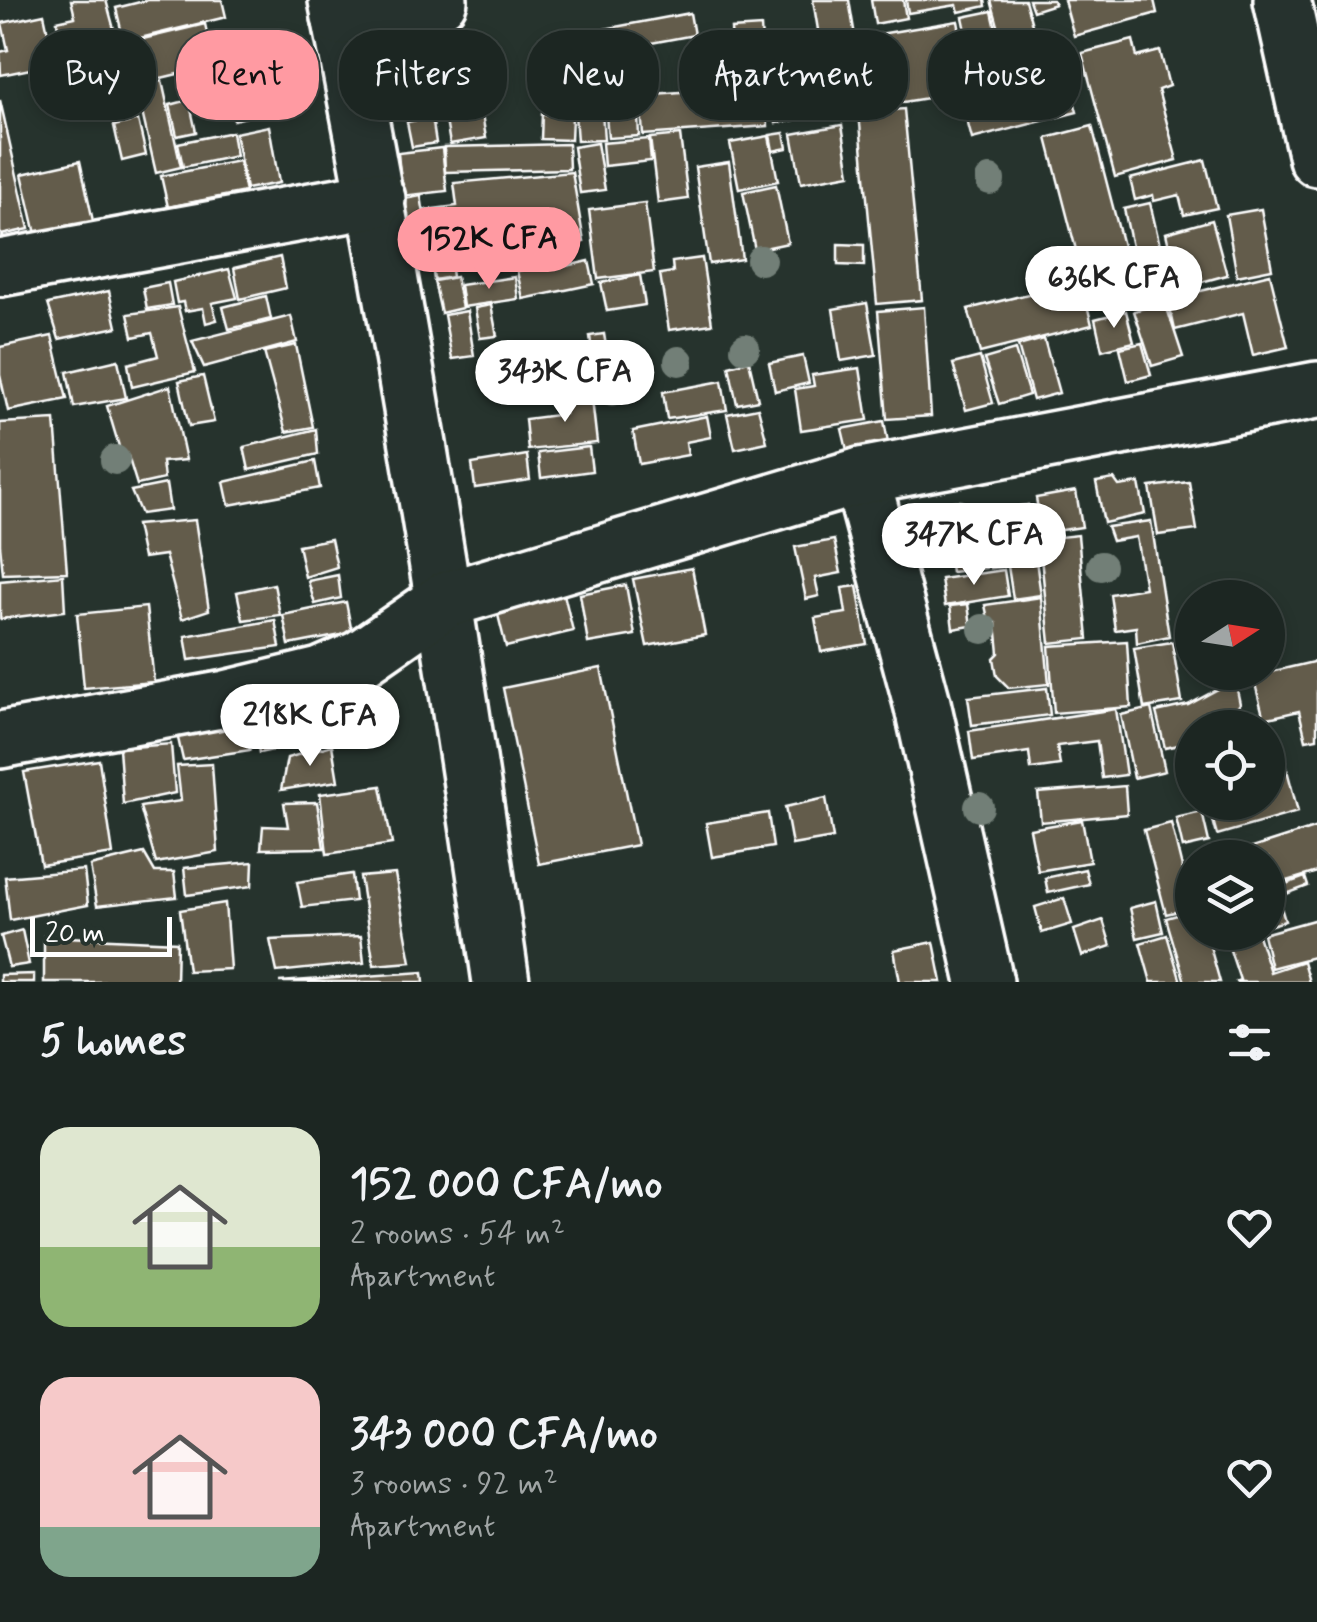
<!DOCTYPE html>
<meta charset="utf-8">
<style>
:root{--surface:#1c2622;--page:#29322f;--text:#f1f3f6;--muted:#a0a5a5;--line:#3a4340;--accent:#ff9aa2}
body{margin:0;font-family:Mynerve,sans-serif;background:var(--page);color:var(--text);height:100vh;display:flex;flex-direction:column;font-size:38px;white-space:nowrap}
*{box-sizing:border-box;margin:0}
p{font-size:32px;color:var(--muted)}
.icon{flex:none;width:55px;height:55px;fill:none;stroke:currentColor;stroke-width:2;stroke-linecap:round;stroke-linejoin:round}
.map{position:relative;height:982px;overflow:hidden}
.drawer{display:flex;flex-direction:column;background:var(--surface);flex:1}
.drawer>*{flex:none}
.hud{position:absolute;left:30px;top:30px;width:1258px;height:90px;display:flex;gap:20px}
.needle{width:65px;rotate:78deg}
.fabs{position:absolute;left:1175px;top:580px;display:grid;gap:20px}
.fabs a{display:grid;place-items:center;width:110px;height:110px;border-radius:50%;background:var(--surface);box-shadow:0 5px 15px #0003,0 0 0 2px var(--line);font-size:50px}
.scale{position:absolute;left:30px;bottom:25px;width:142px;box-sizing:border-box;padding-left:10px;border:5px solid #fff;border-top:0;font-size:28px;line-height:35px;white-space:nowrap;color:#fff;-webkit-text-stroke:8px #26332d;paint-order:stroke}
.price{position:absolute;translate:-50% -85px;padding:0 22px;border-radius:35px;background:#fff;color:#222;font-size:32px;line-height:65px;filter:drop-shadow(0 2px 5px #0008)}
.price::after{content:'';position:absolute;left:50%;top:60px;width:30px;height:22px;margin-left:-15px;background:inherit;clip-path:polygon(0 0,100% 0,50% 100%)}
.price.active{background:var(--accent);color:#111}
ul{padding:0;list-style:none}
li{display:flex;align-items:center;gap:30px;height:250px;padding:0 40px}
li span{display:grid;place-items:center;flex:none;width:280px;height:200px;border-radius:30px;color:#555}
li>.icon{margin-inline-start:auto}
span .icon{width:120px;height:120px;fill:#fffc;stroke-width:1}
li b{font-size:42px}
h2{display:flex;justify-content:space-between;align-items:center;height:120px;padding:0 40px;font-size:42px}
.chip{padding:0 35px;border-radius:40px;background:var(--surface);box-shadow:0 5px 15px #0003,0 0 0 2px var(--line);font-size:35px;line-height:90px}
.chip.active{background:var(--accent);color:#111}
.map>svg:first-child{display:block}
.building{fill:#635c4b;stroke:#fff;stroke-width:2.5}
.lines{fill:none;stroke-linecap:round;stroke-linejoin:round}
.minor-casing{stroke:#fff;stroke-width:62}
.minor{stroke:#26332d;stroke-width:55}
.tree{fill:#727f77}
</style>
<div class="map">
<svg width="1317" height="982" viewBox="0 0 1317 982">
<rect width="100%" height="100%" fill="#26332d"/>
<filter id="ink" filterUnits="userSpaceOnUse"><feTurbulence type="fractalNoise" baseFrequency=".01" numOctaves="2"/><feDisplacementMap in="SourceGraphic" scale="20" xChannelSelector="R" yChannelSelector="G"/><feConvolveMatrix kernelMatrix="1 2 1 2 8 2 1 2 1" color-interpolation-filters="sRGB"/></filter>
<g filter="url(#ink)">
<g class="building">
<path d="M71,0H106L118,44L61,56L57,21L75,17Z"/>
<path d="M148,0H222L226,17L124,42L116,8Z"/>
<path d="M813,0H849L855,36L820,42Z"/>
<path d="M871,0H903L906,18L875,24Z"/>
<path d="M906,0H985L986,6L959,12L957,5L908,13Z"/>
<path d="M991,0H1025L1041,57L1009,66Z"/>
<path d="M1029,0H1053L1055,4L1033,11Z"/>
<path d="M1064,0H1154L1157,13L1074,36Z"/>
<path d="M992,11L999,43L970,49L963,17Z"/>
<path d="M690,13L694,35L603,52L599,30Z"/>
<path d="M44,14L55,64L1,75L0,52L8,50L2,23Z"/>
<path d="M958,21L970,91L776,123L765,53Z"/>
<path d="M205,24L212,55L184,62L186,72L132,85L122,44Z"/>
<path d="M761,27L768,126L643,135L640,95L735,88L731,29Z"/>
<path d="M276,31L284,62L260,68L252,37Z"/>
<path d="M1133,40L1137,57L1160,51L1169,86L1158,90L1177,160L1115,177L1082,53Z"/>
<path d="M1002,43L1010,80L974,88L966,51Z"/>
<path d="M251,44L267,112L234,120L219,52Z"/>
<path d="M630,54L631,76L604,78L603,56Z"/>
<path d="M473,60L486,138L450,144L443,103L409,108L404,71Z"/>
<path d="M1066,70L1077,112L972,139L961,98Z"/>
<path d="M636,79L639,136L608,138L603,81Z"/>
<path d="M162,81L181,167L156,173L136,86Z"/>
<path d="M600,81L604,140L577,141L575,114L558,110L557,83Z"/>
<path d="M0,100L29,229L1,235L0,232Z"/>
<path d="M189,100L196,132L177,136L170,105Z"/>
<path d="M904,109L922,300L877,304L859,113Z"/>
<path d="M542,114L572,116L571,140L541,139Z"/>
<path d="M432,117L436,143L412,147L407,122Z"/>
<path d="M138,120L146,155L122,161L114,126Z"/>
<path d="M842,125L850,174L801,183L792,134Z"/>
<path d="M269,126L279,183L246,189L235,133Z"/>
<path d="M1092,126L1134,288L1089,300L1047,138Z"/>
<path d="M232,132L236,156L183,167L178,143Z"/>
<path d="M784,133L787,148L773,151L770,135Z"/>
<path d="M680,135L688,199L658,203L650,138Z"/>
<path d="M769,136L778,181L739,189L730,143Z"/>
<path d="M649,139L651,161L604,166L602,143Z"/>
<path d="M597,143L605,190L580,193L573,147Z"/>
<path d="M568,144L569,169L445,172L444,147Z"/>
<path d="M442,148L447,191L402,196L398,153Z"/>
<path d="M1205,160L1217,208L1184,215L1179,195L1154,201L1153,195L1135,200L1130,179Z"/>
<path d="M80,161L93,221L36,234L22,174Z"/>
<path d="M239,161L245,192L168,207L161,176Z"/>
<path d="M729,162L742,259L709,264L695,167Z"/>
<path d="M572,172L584,242L434,259L424,210L457,206L454,183Z"/>
<path d="M776,185L788,243L755,250L743,192Z"/>
<path d="M421,196L426,226L408,229L404,199Z"/>
<path d="M645,203L654,272L598,279L589,210Z"/>
<path d="M1150,203L1162,254L1135,261L1124,209Z"/>
<path d="M1261,209L1272,269L1237,276L1226,215Z"/>
<path d="M1212,220L1227,275L1172,290L1163,257L1171,255L1166,233Z"/>
<path d="M426,228L433,263L417,265L410,231Z"/>
<path d="M838,244L864,245V266L838,265Z"/>
<path d="M280,257L286,288L240,299L234,268Z"/>
<path d="M702,258L712,324L669,330L660,274L673,272L672,262Z"/>
<path d="M1161,259L1170,294L1146,301L1136,265Z"/>
<path d="M589,261L594,284L523,299L517,271L556,262L557,268Z"/>
<path d="M450,262L452,277L434,280L432,265Z"/>
<path d="M229,269L237,298L212,303L217,320L206,323L203,308L185,311L183,302L177,303L173,282Z"/>
<path d="M1270,274L1288,347L1253,355L1243,313L1175,330L1168,299Z"/>
<path d="M640,275L645,305L607,311L601,283Z"/>
<path d="M456,277L462,308L441,313L434,281Z"/>
<path d="M515,277L518,299L463,307L460,285Z"/>
<path d="M1081,281L1092,325L980,353L968,309Z"/>
<path d="M168,283L172,305L147,309L143,288Z"/>
<path d="M109,291L117,327L59,339L48,304Z"/>
<path d="M266,296L271,319L229,329L223,307Z"/>
<path d="M1165,302L1183,357L1152,366L1134,311Z"/>
<path d="M867,303L876,355L841,361L833,309Z"/>
<path d="M491,305L497,336L480,338L475,308Z"/>
<path d="M178,307L195,372L132,387L128,364L158,356L152,333L133,337L128,314Z"/>
<path d="M924,307L931,416L887,419L878,311Z"/>
<path d="M467,311L474,356L452,359L444,315Z"/>
<path d="M1126,311L1134,342L1102,350L1095,319Z"/>
<path d="M291,316L297,342L204,367L192,341Z"/>
<path d="M604,334L609,364L594,366L590,336Z"/>
<path d="M52,336L67,399L8,411L0,375V347Z"/>
<path d="M1044,339L1059,393L1033,400L1018,346Z"/>
<path d="M1142,343L1151,375L1128,381L1120,348Z"/>
<path d="M296,345L313,427L286,432L264,352Z"/>
<path d="M1015,350L1029,395L999,404L984,359Z"/>
<path d="M803,356L809,383L775,391L769,363Z"/>
<path d="M980,357L993,403L966,410L953,364Z"/>
<path d="M118,360L126,398L74,407L67,372Z"/>
<path d="M749,361L758,400L737,404L729,366Z"/>
<path d="M860,368L868,420L801,430L795,389L814,386L812,375Z"/>
<path d="M203,376L214,422L189,426L179,381Z"/>
<path d="M722,381L727,410L667,419L663,392Z"/>
<path d="M170,386L186,460L162,462L164,479L137,485L128,456L121,453L107,406Z"/>
<path d="M591,390L597,443L528,450L525,419L565,414L563,393Z"/>
<path d="M758,408L767,442L735,449L727,414Z"/>
<path d="M707,416L711,437L686,442L688,455L639,464L633,431Z"/>
<path d="M55,420L67,572L3,574L0,545V423Z"/>
<path d="M884,421L888,442L847,450L842,429Z"/>
<path d="M316,429L318,454L249,470L244,447Z"/>
<path d="M589,447L592,471L541,478L538,453Z"/>
<path d="M527,455L530,480L475,488L472,464Z"/>
<path d="M315,461L320,488L229,505L224,482Z"/>
<path d="M1114,479L1119,486L1139,483L1145,514L1104,523L1096,482Z"/>
<path d="M1189,482L1197,530L1158,535L1150,487Z"/>
<path d="M166,484L170,510L141,514L131,491Z"/>
<path d="M1076,491L1082,527L1042,533L1036,498Z"/>
<path d="M1028,505L1041,595L1013,599L1008,566L990,568L982,511Z"/>
<path d="M195,520L209,610L182,619L165,555L143,558L136,525Z"/>
<path d="M1151,521L1169,636L1137,643L1136,627L1115,630L1110,594L1145,588L1136,537L1112,541L1107,527Z"/>
<path d="M1078,535L1088,639L1050,643L1039,539Z"/>
<path d="M331,539L337,567L305,577L298,545Z"/>
<path d="M834,540L841,573L815,578L819,596L806,599L795,547Z"/>
<path d="M985,553L986,568L951,572L949,557Z"/>
<path d="M692,568L705,635L647,646L633,579Z"/>
<path d="M1004,570L1008,596L945,606L941,579Z"/>
<path d="M63,575L65,611L0,619V581Z"/>
<path d="M338,575L341,598L315,604L308,581Z"/>
<path d="M274,584L280,615L243,620L237,592Z"/>
<path d="M626,585L635,635L588,643L580,594Z"/>
<path d="M857,586L867,644L821,652L815,618L846,613L842,588Z"/>
<path d="M564,594L573,631L506,647L497,611Z"/>
<path d="M1041,597L1049,684L1009,688L997,676L994,658L999,653L996,623L988,619L985,605Z"/>
<path d="M346,602L352,633L289,645L283,615Z"/>
<path d="M968,604L971,626L953,629L950,606Z"/>
<path d="M146,607L154,682L84,688L77,614Z"/>
<path d="M275,620L280,647L189,660L185,636Z"/>
<path d="M1127,641L1131,707L1054,713L1049,646Z"/>
<path d="M1172,642L1182,702L1144,708L1134,648Z"/>
<path d="M1317,661V738L1306,740L1299,711L1264,719L1253,676Z"/>
<path d="M601,668L637,845L539,864L503,688Z"/>
<path d="M1235,680L1240,704L1228,718L1215,728H1192V742L1165,748L1156,712L1188,705Z"/>
<path d="M1047,688L1050,715L972,725L968,697Z"/>
<path d="M293,707L296,745L259,753L252,712Z"/>
<path d="M1151,708L1165,771L1134,778L1121,715Z"/>
<path d="M1116,709L1126,775L1102,778L1097,741L1057,746L1060,765L1031,769L1029,752L973,760L969,731Z"/>
<path d="M242,718L250,750L183,760L177,734Z"/>
<path d="M171,744L175,793L123,804L119,748Z"/>
<path d="M332,745L338,781L281,790L287,758Z"/>
<path d="M1281,747L1298,812L1217,835L1208,802H1268V751Z"/>
<path d="M99,760L113,854L41,865L24,772Z"/>
<path d="M212,764L218,852L156,863L140,807L181,801L177,766Z"/>
<path d="M381,786L392,844L327,854L320,794Z"/>
<path d="M1125,786L1127,814L1041,822L1038,793Z"/>
<path d="M826,798L833,838L792,845L785,807Z"/>
<path d="M317,802L324,848L261,849L263,826L288,827L284,803Z"/>
<path d="M1202,812L1209,842L1183,848L1176,818Z"/>
<path d="M768,813L773,847L712,857L706,823Z"/>
<path d="M1082,820L1090,862L1038,871L1030,829Z"/>
<path d="M1171,823L1192,908L1166,914L1144,830Z"/>
<path d="M1317,827V872L1268,887V858H1237L1236,853Z"/>
<path d="M144,853L155,872H174L177,897L97,906L90,866Z"/>
<path d="M253,862L252,886L187,895L184,868Z"/>
<path d="M1085,869L1089,884L1048,893L1045,878Z"/>
<path d="M84,870L88,905L10,920L5,877Z"/>
<path d="M352,874L355,901L302,907L297,882Z"/>
<path d="M395,874L411,962L374,965L360,877Z"/>
<path d="M1305,877L1308,886L1281,896L1277,887Z"/>
<path d="M1276,890L1285,921L1268,926V892Z"/>
<path d="M1064,898L1072,924L1042,933L1035,907Z"/>
<path d="M1156,901L1163,932L1137,938L1130,908Z"/>
<path d="M225,903L230,969L188,971L180,910Z"/>
<path d="M1192,911V932H1206L1220,982H1185L1166,918Z"/>
<path d="M1317,919V956L1271,968L1263,934Z"/>
<path d="M1103,920L1111,946L1082,956L1074,930Z"/>
<path d="M22,930L29,964L9,967L1,936Z"/>
<path d="M1224,932H1237L1238,937L1257,932L1270,972L1303,961L1309,982H1235L1240,980Z"/>
<path d="M1167,935L1181,982H1151L1140,943Z"/>
<path d="M44,936L177,942L176,982H44Z"/>
<path d="M361,936L364,963L277,972L270,940Z"/>
<path d="M934,942L942,982H900L894,950Z"/>
<path d="M423,972L424,982H279Z"/>
<path d="M34,974V982H0V975Z"/>
</g>
<g class="lines">
<g class="minor-casing">
<g id="minor">
<path d="M337,0C402,326 454,653 501,982"/>
<path d="M1282,0L1317,158"/>
<path d="M340,17L439,0"/>
<path d="M0,268L377,199"/>
<path d="M861,476L922,703L985,982"/>
<path d="M0,740L226,699L321,676L360,659L445,600L861,476L1317,390"/>
</g>
</g>
<use href="#minor" class="minor"/>
</g>
<g class="tree">
<circle cx="990" cy="180" r="15"/>
<circle cx="761" cy="260" r="15"/>
<circle cx="745" cy="348" r="15"/>
<circle cx="679" cy="361" r="15"/>
<circle cx="612" cy="391" r="15"/>
<circle cx="115" cy="460" r="15"/>
<circle cx="958" cy="514" r="15"/>
<circle cx="1101" cy="566" r="15"/>
<circle cx="983" cy="629" r="15"/>
<circle cx="979" cy="807" r="15"/>
</g>
</g>
</svg>
<div class="fabs">
<a><svg class="needle" viewBox="-14 -14 28 28"><path d="M0-13l5 13h-10z" fill="#e53935"/><path d="M0 13l5-13h-10z" fill="#a0a5a5"/></svg></a>
<a><svg class="icon" aria-label="locate" viewBox="0 0 24 24"><circle cx="12" cy="12" r="6"/><path d="M12 2v4M12 18v4M2 12h4M18 12h4"/></svg></a>
<a><svg class="icon" aria-label="layers" viewBox="0 0 24 24"><path d="M12 4l9 5-9 5-9-5zM3 14l9 5 9-5"/></svg></a>
</div>
<div class="scale">20 m</div>
<b class="price active" style="left:489px;top:292px">152K CFA</b>
<b class="price" style="left:1114px;top:331px">636K CFA</b>
<b class="price" style="left:565px;top:425px">343K CFA</b>
<b class="price" style="left:974px;top:588px">347K CFA</b>
<b class="price" style="left:310px;top:769px">218K CFA</b>
<div class="hud">
<a class="chip">Buy</a>
<a class="chip active">Rent</a>
<a class="chip">Filters</a>
<a class="chip">New</a>
<a class="chip">Apartment</a>
<a class="chip">House</a>
</div>
</div>
<section class="drawer">
<h2>5 homes<svg class="icon" aria-label="filters" viewBox="0 0 24 24"><path d="M4 7h16M4 17h16"/><circle cx="9" cy="7" r="2"/><circle cx="15" cy="17" r="2"/></svg></h2>
<ul>
<li><span style="background:linear-gradient(#dfe7d0 60%,#8fb573 0)"><svg class="icon" aria-label="home" viewBox="0 0 24 24"><path d="M3 11l9-7 9 7M6 9v11h12V9"/></svg></span><div><b>152 000 CFA/mo</b><p>2 rooms · 54 m²</p><p>Apartment</p></div><svg class="icon" aria-label="heart" viewBox="0 0 24 24"><path d="M12 20l-8-8c-3-5 5-10 8-4 3-6 11-1 8 4z"/></svg></li>
<li><span style="background:linear-gradient(#f6c9c9 75%,#7fa58c 0)"><svg class="icon" aria-label="home" viewBox="0 0 24 24"><path d="M3 11l9-7 9 7M6 9v11h12V9"/></svg></span><div><b>343 000 CFA/mo</b><p>3 rooms · 92 m²</p><p>Apartment</p></div><svg class="icon" aria-label="heart" viewBox="0 0 24 24"><path d="M12 20l-8-8c-3-5 5-10 8-4 3-6 11-1 8 4z"/></svg></li>
</ul>
</section>
